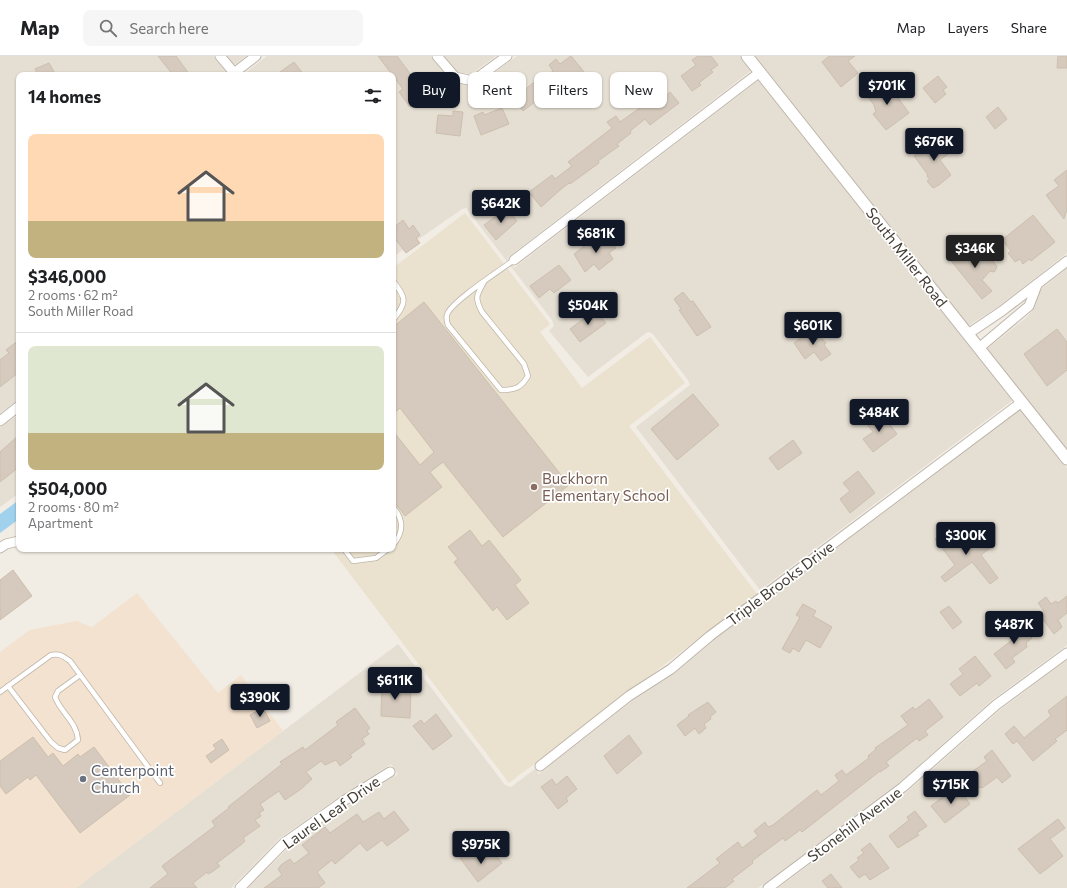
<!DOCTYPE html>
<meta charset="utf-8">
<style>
:root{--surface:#fff;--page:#f6f6f6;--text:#202124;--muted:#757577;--line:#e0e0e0;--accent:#111827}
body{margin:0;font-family:Commissioner,sans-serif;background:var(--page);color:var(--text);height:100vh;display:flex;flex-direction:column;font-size:15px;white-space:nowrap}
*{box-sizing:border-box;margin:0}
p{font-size:13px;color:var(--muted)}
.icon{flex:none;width:22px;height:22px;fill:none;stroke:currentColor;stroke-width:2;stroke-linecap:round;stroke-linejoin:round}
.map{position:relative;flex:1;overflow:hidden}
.drawer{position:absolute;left:16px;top:16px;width:380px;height:480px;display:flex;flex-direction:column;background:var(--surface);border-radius:8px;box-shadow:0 1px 3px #0004}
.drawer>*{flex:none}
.top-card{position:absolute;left:408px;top:16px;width:380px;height:36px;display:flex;gap:8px}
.price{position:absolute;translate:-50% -34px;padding:0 9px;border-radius:4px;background:var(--accent);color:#fff;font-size:13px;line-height:26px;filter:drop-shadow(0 1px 2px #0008)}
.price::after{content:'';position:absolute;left:50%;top:24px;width:12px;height:9px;margin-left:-6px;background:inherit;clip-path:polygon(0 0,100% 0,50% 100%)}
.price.on{background:#222;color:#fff}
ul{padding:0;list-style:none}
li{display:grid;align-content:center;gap:8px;height:212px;padding:0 12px}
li+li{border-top:1px solid var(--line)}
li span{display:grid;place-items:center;height:124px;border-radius:8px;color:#555}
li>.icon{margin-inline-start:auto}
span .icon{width:72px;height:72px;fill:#fffc;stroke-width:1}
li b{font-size:17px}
h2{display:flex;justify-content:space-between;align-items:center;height:48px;padding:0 12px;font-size:17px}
.chip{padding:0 14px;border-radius:8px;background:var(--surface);box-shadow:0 1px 3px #0004;font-size:14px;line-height:36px}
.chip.on{background:var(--accent);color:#fff}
header{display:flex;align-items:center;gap:24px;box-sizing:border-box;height:56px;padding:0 20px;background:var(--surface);border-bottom:1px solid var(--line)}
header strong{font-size:19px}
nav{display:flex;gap:22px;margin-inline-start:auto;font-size:14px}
.search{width:280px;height:36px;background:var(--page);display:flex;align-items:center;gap:10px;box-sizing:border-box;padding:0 14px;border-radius:8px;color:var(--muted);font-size:15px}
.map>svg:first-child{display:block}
.residential{fill:#e5ded2}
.commercial{fill:#f3e2cf}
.education{fill:#eae1ce}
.water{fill:#a1d2ed}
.building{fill:#d5cabd;stroke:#cdbfad}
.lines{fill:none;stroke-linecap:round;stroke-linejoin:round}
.service-casing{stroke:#bfb6aa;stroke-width:6}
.minor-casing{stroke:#bfb6aa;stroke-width:11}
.tertiary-casing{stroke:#bfb6aa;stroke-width:13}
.service{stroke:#fff;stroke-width:4.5}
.minor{stroke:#fff;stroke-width:9}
.tertiary{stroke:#fff;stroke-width:11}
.education-dot{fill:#8d6e63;stroke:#fff;stroke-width:1.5}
.worship-dot{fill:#6b7280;stroke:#fff;stroke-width:1.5}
.labels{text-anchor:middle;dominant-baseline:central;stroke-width:3.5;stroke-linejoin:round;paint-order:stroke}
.street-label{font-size:15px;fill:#433c34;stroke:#fff}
.education-label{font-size:15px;fill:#785e54;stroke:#fff;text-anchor:start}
.worship-label{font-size:15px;fill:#5b616d;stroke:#fff;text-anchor:start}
</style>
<header>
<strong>Map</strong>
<div class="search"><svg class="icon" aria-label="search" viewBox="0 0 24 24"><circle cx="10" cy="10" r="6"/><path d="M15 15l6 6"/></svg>Search here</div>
<nav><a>Map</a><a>Layers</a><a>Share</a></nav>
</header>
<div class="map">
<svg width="1067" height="832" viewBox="0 0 1067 832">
<rect width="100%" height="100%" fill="#f1ece4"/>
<g class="residential">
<path d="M0,0H213L229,19H19V343L0,357Z"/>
<path d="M227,0H246L235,9Z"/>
<path d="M267,0H430L451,25L473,30H476L517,0H740L752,14L507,202L514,212L759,24L1013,344L760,534L636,371L690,329L688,324L653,278L649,276L646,277L588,321L549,275L554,270L552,264L466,152L462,153L393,201V19H243Z"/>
<path d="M444,0H496L471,18L457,16Z"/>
<path d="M754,0H1067V197L999,250L968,270Z"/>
<path d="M1067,212V394L987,293L1027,261L1033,254L1041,233Z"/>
<path d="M1021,354L1067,412V589L992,644L900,726L758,832H248L288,792L349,749L398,718L391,708L342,739L280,782L231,832H76L398,588L505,729L511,731L535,713L539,718L632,645L674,618L714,584Z"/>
<path d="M19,358V437L0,451V372Z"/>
<path d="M1067,604V832H778L907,736L1000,654Z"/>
</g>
<path class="commercial" d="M137,537L218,637L241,619L283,675L76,832H0V596L30,574L76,565L92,571Z"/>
<path class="education" d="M465,157L550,268L540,276L582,332L650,281L685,327L629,370L757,538L509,727L331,493H393V212Z"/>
<path class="water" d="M19,444V463L0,477V458Z"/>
<g class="building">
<path d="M158,0H176L190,19H173Z"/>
<path d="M378,0H397L415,24L419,20L426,28L422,31L424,34L421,36L425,40L410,51L399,36L403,33Z"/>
<path d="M571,0L585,17L565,32L561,26L523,55L511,40L520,33L522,36L533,27L535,28L553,15L549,9L556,3L560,8Z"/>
<path d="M698,0H711L718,9L711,14L713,16L699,27L701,29L692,35L681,20L696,9L692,4Z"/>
<path d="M829,0H855L848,5L858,17L841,31L822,6Z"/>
<path d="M1058,0H1067V12H1057Z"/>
<path d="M294,6L304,19H276Z"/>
<path d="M49,7L56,19H38L35,13Z"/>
<path d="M938,20L947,31L943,34L946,38L935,47L923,32Z"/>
<path d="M886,25L909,57L886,74L873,58L876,56L874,49L867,40Z"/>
<path d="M670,36L679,47L650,69L645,63L630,75L631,77L617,88L619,90L598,105L599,107L570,128L569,127L560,134L541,151L529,136L552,119L555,123L572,110L568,106L612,72L607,66L616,60L620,66L658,39L661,44Z"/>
<path d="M998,51L1007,63L995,73L986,61Z"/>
<path d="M502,52L509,68L481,79L474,60L483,56L484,59Z"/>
<path d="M453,55L463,56L460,80L436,77L438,59L453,60Z"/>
<path d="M939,80L951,96L940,104L951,119L939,129L933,132L927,125L930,124L927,120L928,119L914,100Z"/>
<path d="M1067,114V153L1064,163L1046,139L1059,130L1054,124Z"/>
<path d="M507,152L517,165L496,184L484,169Z"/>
<path d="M1033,159L1055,186L1031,205L1029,203L1023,208L1020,203L1015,206L1008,197L1011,195L1002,184Z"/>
<path d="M403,164L409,173L413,169L420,179L416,182L420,187L406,197L393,180V172Z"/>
<path d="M605,178L616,192L609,197L613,203L599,214L594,208L585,216L574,198L588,187L589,190Z"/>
<path d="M981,191L997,210L996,213L994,216L990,215L982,224L992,235L982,243L948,201L958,193L966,203Z"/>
<path d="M559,209L571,224L554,237L550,233L539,242L530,230Z"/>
<path d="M683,236L691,246L693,245L711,271L697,280L679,254L681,253L674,243Z"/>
<path d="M424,246L569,429L503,481L443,406L430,416L442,431L405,460L393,444V375L420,409L434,396L400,352L393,358V271Z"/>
<path d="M595,254L606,267L580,286L570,273Z"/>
<path d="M813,273L826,287L824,289L831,298L821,305L814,296L805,303L794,287Z"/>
<path d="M1057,273L1067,286V314L1047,330L1024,298Z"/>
<path d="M19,284V316L0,331V304L9,297L6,294Z"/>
<path d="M693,338L719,369L677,404L651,373Z"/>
<path d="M881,357L897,378L873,396L863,383L873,376L866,367Z"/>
<path d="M19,379V411L0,426V396Z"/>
<path d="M793,384L802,397L778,414L769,402Z"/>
<path d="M858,415L875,437L850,457L840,443L850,435L843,427Z"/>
<path d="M470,474L482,490L489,484L521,524L515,529L529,547L507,564L497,551L493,555L454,506L458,503L448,491Z"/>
<path d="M940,479L969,481L975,488L983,482L990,492L981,499L998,522L990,528L972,506L945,526L941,521L955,509L935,483Z"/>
<path d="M13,514L32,540L0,564V524Z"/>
<path d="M1067,540V557L1058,564L1062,571L1054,578L1039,558L1044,555L1038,547L1046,541L1051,548L1056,545L1058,547Z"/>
<path d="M803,548L816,555L813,560L832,571L820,592L806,584L799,596L793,592L790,597L782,593L800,561L796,559Z"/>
<path d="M949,550L962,566L953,573L940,556Z"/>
<path d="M1018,564L1032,582L1026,587L1027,591L1012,602L1015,606L1006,613L994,598L1016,581L1008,572Z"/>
<path d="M975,600L991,620L979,630L977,627L960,640L950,628L963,618L959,613Z"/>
<path d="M382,625H397L396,632L411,633L410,662L381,660Z"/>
<path d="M1067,640V674L1055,683L1057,685L1033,705L1017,685L1013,688L1005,678L1014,670L1024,682L1051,660L1048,655Z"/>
<path d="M929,643L943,661L925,675L928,679L919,685L917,682L886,706L889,710L880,716V715L802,776L800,774L785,785L783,782L752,805L753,807L732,823L734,825L725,832H687L720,807L716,803L738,786L742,792L758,780L754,775L765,766L768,771L773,769L817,734L821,739L839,725L835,719L842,714L846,719L869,702L868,700L876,693L875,692L908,669L901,660L913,651L915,654Z"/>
<path d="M708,646L716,656L710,661L711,663L704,668L706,672L699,678L695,672L685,680L677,669L689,660L688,659Z"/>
<path d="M263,652L270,665L257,672L250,659Z"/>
<path d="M355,652L370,672L367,675L369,678L362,683L365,688L350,699L352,701L340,710L336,704L325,709L321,705L306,716L312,723L301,733L285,744L279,735L260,748L264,754L259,757L261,760L255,764L260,770L243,782L245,785L242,788L217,807L220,810L212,816L208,818L207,816L193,827L197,832H150L168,818L162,810L215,770L212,765L229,752L228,751L282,708L280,706L303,691L305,694L338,669L336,666Z"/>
<path d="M436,658L452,680L433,694L413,670L421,664L424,668Z"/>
<path d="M629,679L642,697L617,718L604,700Z"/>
<path d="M33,681L48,701L53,697L63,710L78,698L80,701L94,691L130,739L80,777L36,719L30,724L28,721L6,738L0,730V705Z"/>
<path d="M222,683L229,694L211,707L206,700L216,693L213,689Z"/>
<path d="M992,694L1011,720L1002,727L997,721L982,732L981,731L979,732L969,718L987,705L984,701Z"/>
<path d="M567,720L577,733L566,742L568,745L558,753L541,731L552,723L556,729Z"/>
<path d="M957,730L970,748L945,767L931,750Z"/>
<path d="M394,755L409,774L387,790L382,784L367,795L360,787L335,808L332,804L317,816L325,827L318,832H264L282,819L278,813L281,809L290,803L294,808L309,797L302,789L325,771L330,777L357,758L363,766L379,756L384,763Z"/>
<path d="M915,755L927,770L917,777L919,779L898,792L889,780L909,764L907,761Z"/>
<path d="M1058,763L1065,772L1050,783L1063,800L1040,818L1018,793Z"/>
<path d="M870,787L889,812L870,824L865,818L859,822L850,811L859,804L857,802L864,797L861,794Z"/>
<path d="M470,795L479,806L493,796L502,807L478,826L460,802Z"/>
<path d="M831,818L842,832H828L822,825Z"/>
</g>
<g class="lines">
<g class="service-casing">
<g id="service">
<path d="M393,225C407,243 407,246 393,264"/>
<path d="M484,226C477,239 474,241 482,256L524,308L528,320C521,332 515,334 501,334L448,269C447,266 446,262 447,259C449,247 502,213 514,204"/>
<path d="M393,451C404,464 404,476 393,489"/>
<path d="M344,493L353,505L376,502L388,493"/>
<path d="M8,630L51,686L58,692L65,694L78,684C77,666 61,657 55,641L58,635L80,619"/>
<path d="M0,636L51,599C59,597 63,600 70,605L160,727"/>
</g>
</g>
<g class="minor-casing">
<g id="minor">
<path d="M220,0L236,19"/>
<path d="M437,0L455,21L473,25L507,0"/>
<path d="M234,17L256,0"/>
<path d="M514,204L760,16"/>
<path d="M968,278L1002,255L1067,205"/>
<path d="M979,292L1029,250L1037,229"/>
<path d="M0,365L19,350"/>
<path d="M0,492L6,488L19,485"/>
<path d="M540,710L629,640L671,613L710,580L1022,346"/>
<path d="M240,832L284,787L345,744L390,716"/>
<path d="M768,832L903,731L996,649L1067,597"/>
</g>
</g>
<g class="tertiary-casing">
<path id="tertiary" d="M747,0L1067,403"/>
</g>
<use href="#service" class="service"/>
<use href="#minor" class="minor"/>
<use href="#tertiary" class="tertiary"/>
</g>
<circle class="education-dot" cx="534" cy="431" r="4"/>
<circle class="worship-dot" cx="83" cy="723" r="4"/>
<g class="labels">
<g class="street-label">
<text transform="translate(907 201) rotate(52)">South Miller Road</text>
<text transform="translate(780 527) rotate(-37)">Triple Brooks Drive</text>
<text transform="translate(331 756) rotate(-35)">Laurel Leaf Drive</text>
<text transform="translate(854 768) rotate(-37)">Stonehill Avenue</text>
</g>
<g class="education-label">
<text x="542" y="422">Buckhorn<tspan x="542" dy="17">Elementary School</tspan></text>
</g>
<g class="worship-label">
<text x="91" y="714">Centerpoint<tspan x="91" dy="17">Church</tspan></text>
</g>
</g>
</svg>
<b class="price" style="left:887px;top:50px">$701K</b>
<b class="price" style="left:934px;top:106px">$676K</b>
<b class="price" style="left:501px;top:168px">$642K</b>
<b class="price" style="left:596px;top:198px">$681K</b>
<b class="price on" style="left:975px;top:213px">$346K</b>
<b class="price" style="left:588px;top:270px">$504K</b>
<b class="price" style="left:813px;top:290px">$601K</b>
<b class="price" style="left:879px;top:377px">$484K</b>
<b class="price" style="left:966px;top:500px">$300K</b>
<b class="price" style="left:1014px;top:589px">$487K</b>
<b class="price" style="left:395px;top:645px">$611K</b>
<b class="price" style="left:260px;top:662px">$390K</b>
<b class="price" style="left:951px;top:749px">$715K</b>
<b class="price" style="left:481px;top:809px">$975K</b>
<div class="top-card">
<a class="chip on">Buy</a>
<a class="chip">Rent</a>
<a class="chip">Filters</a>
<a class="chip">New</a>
</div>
<section class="drawer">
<h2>14 homes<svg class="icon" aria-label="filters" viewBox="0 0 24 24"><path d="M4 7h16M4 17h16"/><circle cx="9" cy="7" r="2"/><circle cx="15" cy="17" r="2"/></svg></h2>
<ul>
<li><span style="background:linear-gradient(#ffd9b3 70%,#c2b280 0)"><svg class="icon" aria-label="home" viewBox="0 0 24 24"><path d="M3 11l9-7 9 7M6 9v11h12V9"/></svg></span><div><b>$346,000</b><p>2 rooms · 62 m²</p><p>South Miller Road</p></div></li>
<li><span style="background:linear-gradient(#dfe7d0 70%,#c2b280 0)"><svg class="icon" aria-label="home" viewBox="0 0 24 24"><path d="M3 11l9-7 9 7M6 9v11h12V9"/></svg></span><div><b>$504,000</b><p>2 rooms · 80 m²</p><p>Apartment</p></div></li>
</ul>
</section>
</div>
